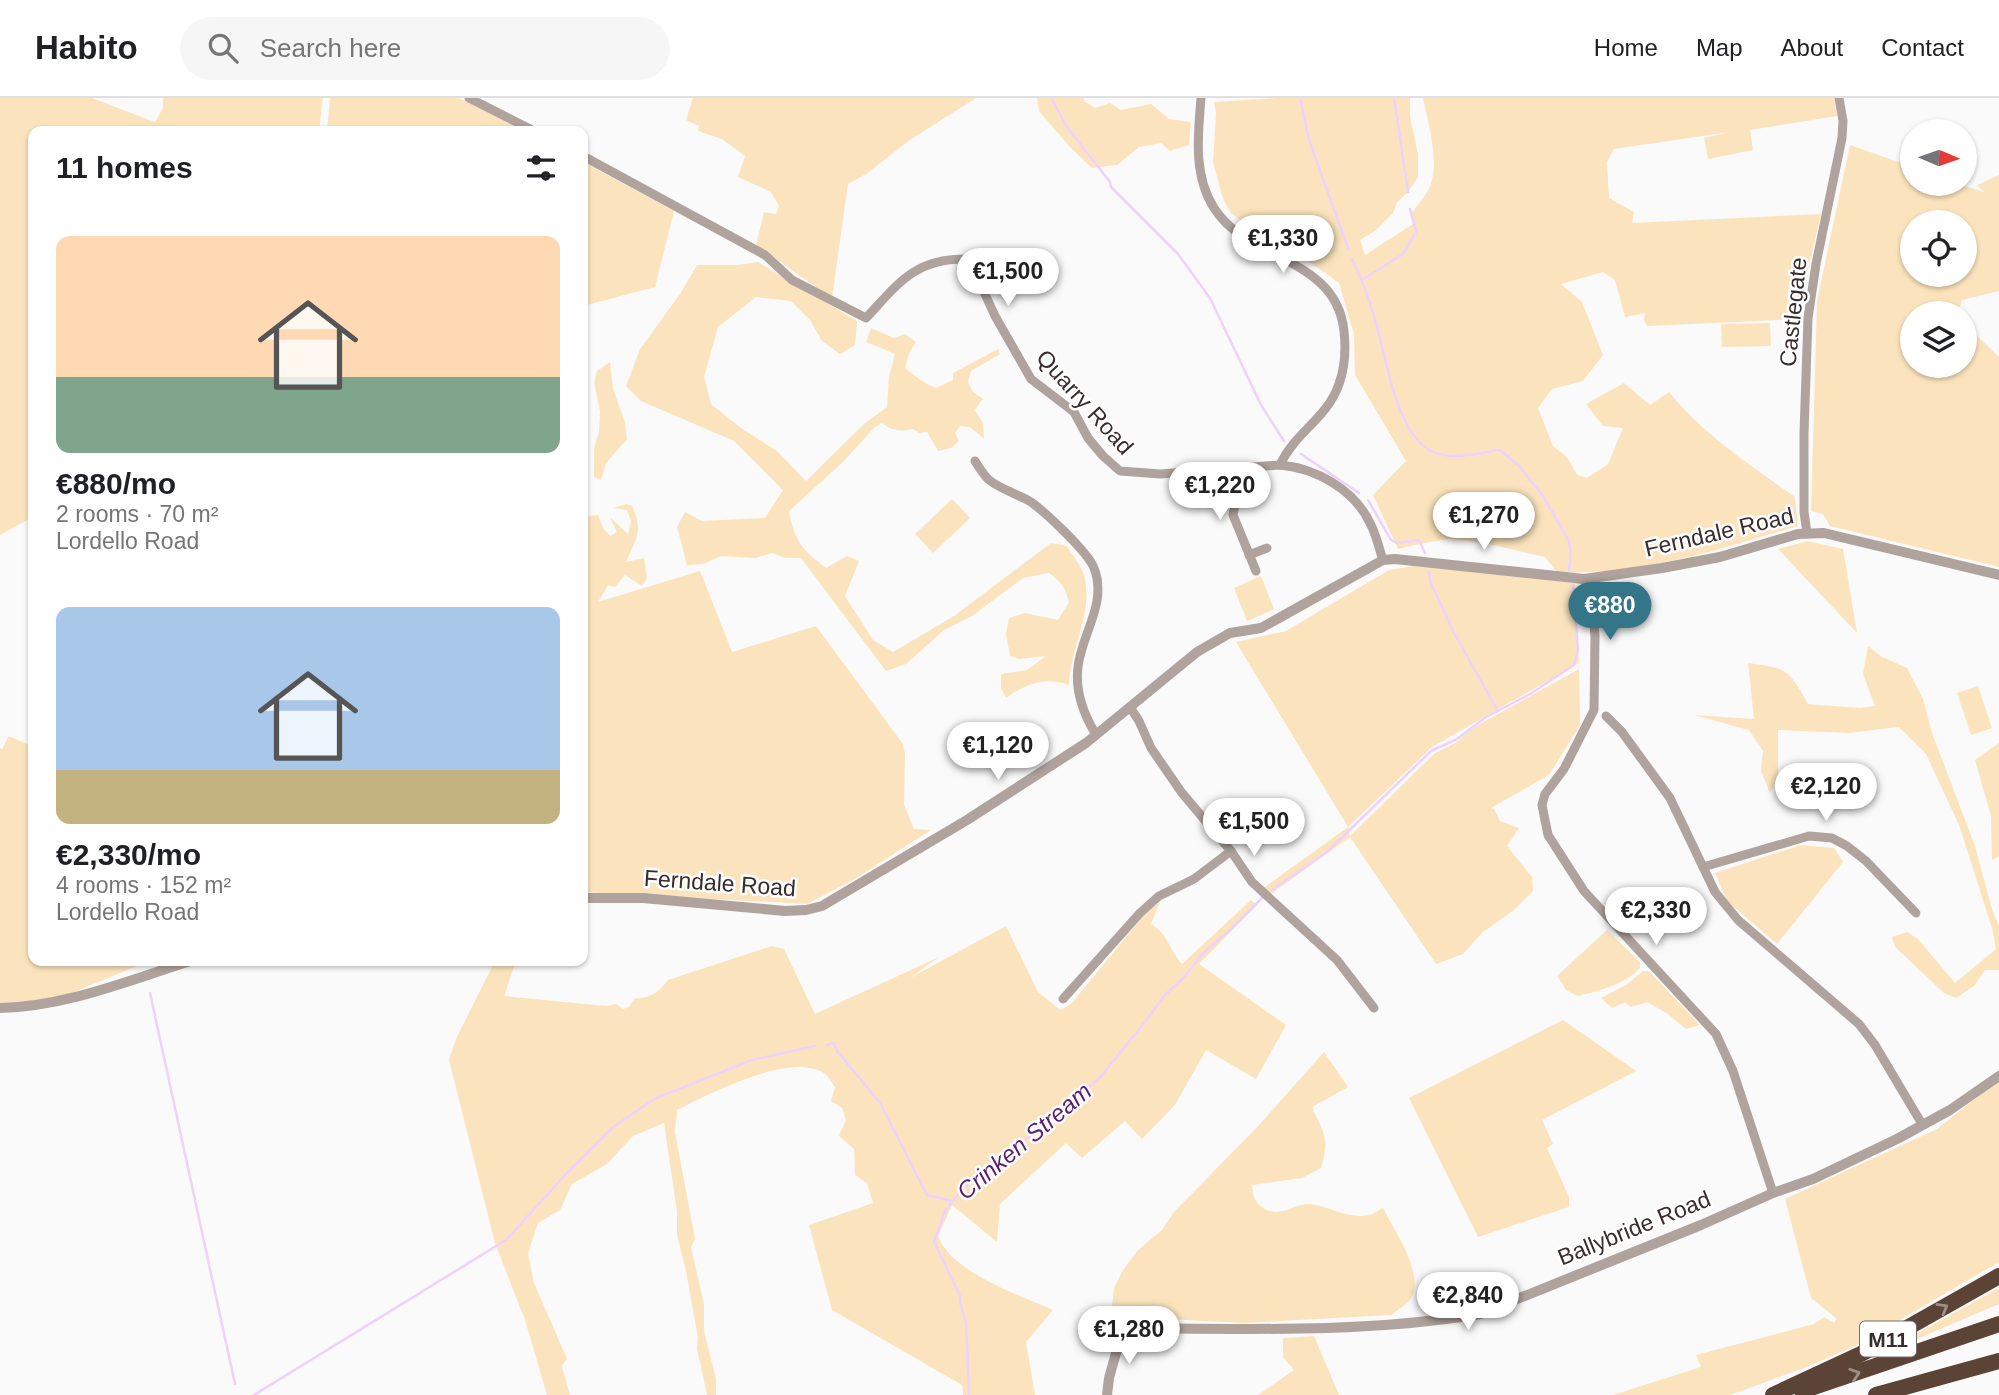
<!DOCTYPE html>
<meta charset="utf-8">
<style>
:root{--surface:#fff;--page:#f6f6f6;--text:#202124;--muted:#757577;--line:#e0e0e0;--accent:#347688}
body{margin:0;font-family:Helvetica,sans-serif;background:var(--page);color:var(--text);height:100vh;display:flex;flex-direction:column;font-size:26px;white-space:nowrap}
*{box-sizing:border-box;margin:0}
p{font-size:23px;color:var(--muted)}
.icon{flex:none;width:38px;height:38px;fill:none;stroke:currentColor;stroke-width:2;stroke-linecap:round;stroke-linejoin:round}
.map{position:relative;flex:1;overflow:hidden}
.side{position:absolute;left:28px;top:28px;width:560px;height:840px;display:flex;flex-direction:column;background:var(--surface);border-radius:14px;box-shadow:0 2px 5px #0004}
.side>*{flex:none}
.needle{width:46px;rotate:92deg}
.tools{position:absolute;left:1900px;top:21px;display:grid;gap:14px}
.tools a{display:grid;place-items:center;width:77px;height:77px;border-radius:50%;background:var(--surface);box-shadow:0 2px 5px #0004;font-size:35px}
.price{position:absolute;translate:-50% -60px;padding:0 16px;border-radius:24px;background:#fff;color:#222;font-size:23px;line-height:46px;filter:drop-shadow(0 2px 4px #0008)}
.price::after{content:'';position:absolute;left:50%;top:42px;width:21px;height:16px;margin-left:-10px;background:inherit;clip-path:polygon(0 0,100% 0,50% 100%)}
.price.current{background:var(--accent);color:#fff}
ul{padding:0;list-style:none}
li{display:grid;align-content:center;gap:14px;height:371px;padding:0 28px}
li span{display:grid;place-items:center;height:217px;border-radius:14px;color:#555}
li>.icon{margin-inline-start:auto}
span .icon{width:126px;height:126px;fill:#fffc;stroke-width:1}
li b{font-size:30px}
h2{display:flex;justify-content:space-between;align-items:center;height:84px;padding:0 28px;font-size:30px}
header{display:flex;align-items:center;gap:42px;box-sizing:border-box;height:98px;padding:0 35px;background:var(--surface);border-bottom:2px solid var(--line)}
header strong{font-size:33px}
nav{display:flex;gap:38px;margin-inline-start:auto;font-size:24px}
.search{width:490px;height:63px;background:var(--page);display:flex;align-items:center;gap:18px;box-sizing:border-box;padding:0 24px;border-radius:38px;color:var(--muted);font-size:26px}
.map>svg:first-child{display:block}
.green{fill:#fbe4bd;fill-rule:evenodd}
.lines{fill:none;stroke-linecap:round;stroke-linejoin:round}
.stream{stroke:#eed1fe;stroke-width:2.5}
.minor{stroke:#b0a39d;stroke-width:9}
.tertiary{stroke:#b0a39d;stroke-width:10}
.motorway{stroke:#5b4336;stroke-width:16}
.oneway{stroke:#9d8e86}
.labels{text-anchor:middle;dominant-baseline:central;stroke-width:5;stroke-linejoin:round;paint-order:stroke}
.shield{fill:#fff;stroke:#746b6b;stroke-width:2}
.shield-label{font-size:21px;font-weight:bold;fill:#392c2c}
.street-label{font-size:23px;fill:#392c2c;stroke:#fff}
.water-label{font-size:24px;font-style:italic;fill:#591d73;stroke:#fff}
</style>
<header>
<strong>Habito</strong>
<div class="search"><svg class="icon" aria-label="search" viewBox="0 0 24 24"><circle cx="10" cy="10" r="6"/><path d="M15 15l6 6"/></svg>Search here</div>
<nav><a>Home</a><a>Map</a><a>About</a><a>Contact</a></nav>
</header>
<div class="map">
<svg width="1999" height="1297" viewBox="0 0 1999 1297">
<rect width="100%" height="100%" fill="#fafafa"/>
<g class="green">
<path d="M0,0H92L155,24L163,10V0H323L319,33H33V425L29,421L0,437Z"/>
<path d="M330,0H459L525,33H327Z"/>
<path d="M693,0H976L910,42L866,76L848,86L832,200L756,147L764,114L776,116L779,108L771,94L738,79L745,58L722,41L698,33L699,28L686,22Z"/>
<path d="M1037,0H1084V3L1095,10L1110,5L1121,12L1151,6L1169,21L1191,24L1189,47L1170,53L1161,45L1139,49L1117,67L1092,70L1070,49L1039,13Z"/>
<path d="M1277,0H1410V18L1418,56V79L1408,94L1397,104L1393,115L1375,133L1360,142L1365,157L1413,126L1411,116C1417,107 1426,98 1430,88C1440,65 1428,24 1423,0H1834L1837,18L1750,32L1753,52L1708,61L1704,40L1730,34L1614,51L1607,64L1609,100L1634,114L1632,125L1821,116L1803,193L1800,221L1647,228L1644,222L1645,215L1625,219L1615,182L1603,174L1561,186L1582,204L1603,257L1583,283L1552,291L1538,310L1553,348L1567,359L1577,377L1587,380L1608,366L1623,330L1603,328L1586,306L1624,285L1650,307L1669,294C1704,337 1750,367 1795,399L1798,428C1719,451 1641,478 1557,474L1545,459L1484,445L1450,441L1424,445L1398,451L1373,397L1406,363L1355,277L1354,236L1339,185L1314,167L1251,130L1231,115L1223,101L1213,64L1216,15L1214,4Z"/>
<path d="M1850,47L1913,69V86H1959L1984,94L1977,87L1999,77V193L1962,202L1958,215H1913V268H1965V226L1999,259V469L1830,428L1823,416L1811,413L1817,203ZM1965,124V177H1913V124Z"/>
<path d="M583,64L674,113L655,189L583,208Z"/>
<path d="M758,164L857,223L855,247L840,256L822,243L810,222L791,203L756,199L718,229L704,279L711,306L741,330L777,353L806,383L864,326L887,309L889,278L895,256L866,244L871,230L894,240L905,236L916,244L909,255L905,270C915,278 925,286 936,290L953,282V275L998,251L1000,256L971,273L968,284L973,294L983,301L975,312L983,325L984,341L970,329L960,328L955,335L959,343L951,350L938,353L927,334L919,335L913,331C900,334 892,333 882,325L875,329L843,364L789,413C794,442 802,452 826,470L847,458L859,463L845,498L873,542L893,554L954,518L1051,445L1067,448C1072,457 1081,467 1084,477C1094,514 1070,550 1069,587C1045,578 1026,586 1006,600L1001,590V576L1027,572L1046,558L1019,561L1010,558L1006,536L1009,520L1025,515L1058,522L1069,504C1065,490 1061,483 1049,475L1023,480L972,518L944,532L906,566L886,573L801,460H785L772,455L756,460L721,458L703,466L687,467L677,429L685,414L702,423L765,420L783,392L734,343L641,303L626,288L640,251L680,196L697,167H737Z"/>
<path d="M1770,225L1771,248L1722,249L1721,226Z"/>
<path d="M610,264L613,291L625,324L627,341L606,365L601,382L594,379V350L599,334L600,313L594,285L597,273Z"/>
<path d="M952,401L970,420L933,455L915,436Z"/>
<path d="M626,406L632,408C644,433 636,440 626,464L644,460L647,480L642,488L625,477L615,489L608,487L598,504L700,473L732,554L816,528L903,646L905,656L904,707L914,731L931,732L853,782L807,806L583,794V419L598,417L603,430L610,438L617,434L610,419L628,436L631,423L627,412L613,410Z"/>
<path d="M1807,443L1843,451L1857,535L1778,451Z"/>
<path d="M1414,468L1575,485L1579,565L1432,649L1348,729L1350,738L1435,655L1457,644L1471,631L1579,571L1580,627L1549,677L1491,710L1494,711L1500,723L1519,730L1507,748L1532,779L1533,793L1514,812L1482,835L1463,856L1436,866L1350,739L1268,798L1262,791L1348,729L1236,544L1286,533L1389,472Z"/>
<path d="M1261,478L1274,511L1247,523L1234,490Z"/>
<path d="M1868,548L1882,559L1907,570L1923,601L1932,635L1975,748L1992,811L1999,828V872H1985L1974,888L1956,900L1944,895L1895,849L1892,839L1907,834L1918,841L1955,885L1996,851L1992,830L1959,727L1926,656L1899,629L1849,635L1778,632V680L1770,695L1761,673L1763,653L1749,632L1694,617L1754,621L1748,565C1788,570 1789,572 1808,606L1860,610L1875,608L1863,576Z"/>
<path d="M1978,588L1992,630L1971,637L1957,595Z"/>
<path d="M9,638L33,649V863H149L67,897L26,904L0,905V650L2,651Z"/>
<path d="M1999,645V758L1992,762L1991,718L1975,662Z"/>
<path d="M1801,747L1834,750L1843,764L1777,846L1727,803L1715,775Z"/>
<path d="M1251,802L1257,807L1199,866L1286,927L1256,981L1206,952L1175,1007L1142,1041L1125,1023L1082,1060L1066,1045L1000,1106L997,1144L952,1107L938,1138C951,1174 1019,1197 1053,1212L1026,1244L1035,1297H963L962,1287L832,1212L809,1127L873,1105L867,1085L855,1077L854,1051L839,1038L846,1022L842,1010L831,1003L835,989C832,985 829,979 825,976C794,952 708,996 677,1012L675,1034L695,1141L691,1149L704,1206V1233L716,1281V1297H707L697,1251L698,1240L686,1173L677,1137V1114L664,1025L633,1038L607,1066L572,1086L560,1112L538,1125L528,1155L534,1185L567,1261L562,1268L570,1297H547L525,1222L495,1145L449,962L456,941L495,863H516L504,898L606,908L616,906L623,911L629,909L634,901C651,899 657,896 668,882L772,848L784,851L815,916L939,859L910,880L1006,828L1038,894L1060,912L1071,906L1145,816L1160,804L1151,826C1168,836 1168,850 1182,866Z"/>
<path d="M1607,832L1640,864V870C1624,887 1601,892 1578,898L1566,892L1557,878Z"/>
<path d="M1643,873H1649L1700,927L1686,931L1668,916L1647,904L1631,909L1625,904L1612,910L1601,900L1626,887Z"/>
<path d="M1563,922L1636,973L1542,1022L1553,1046L1547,1050L1569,1099V1109L1478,1139L1409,1000Z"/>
<path d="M1324,954L1348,989L1312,1009C1324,1036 1330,1040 1321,1070L1302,1080L1252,1087C1253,1097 1254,1104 1263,1110C1281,1121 1293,1105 1310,1106C1328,1108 1351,1122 1369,1117C1374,1116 1379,1112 1383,1110C1394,1132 1428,1180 1409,1203C1404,1209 1397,1211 1392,1217L1244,1225L1147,1220L1128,1215L1120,1217L1112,1209L1114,1190L1123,1172L1138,1152L1162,1132L1174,1114L1259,1027Z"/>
<path d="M1999,982V1164L1857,1247L1807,1269L1730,1297H1613L1701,1269L1696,1257L1814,1226L1824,1219L1834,1225L1837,1221L1811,1200L1785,1101L1937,1031Z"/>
<path d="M1999,1190V1206L1917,1241L1900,1245Z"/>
<path d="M1314,1238L1339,1297H1258L1294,1272L1283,1259V1240Z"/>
</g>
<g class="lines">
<g class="stream">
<path d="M1051,0L1067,29L1110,84L1111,89L1178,156L1210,200L1261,307L1284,343"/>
<path d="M1300,0L1309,42L1348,150"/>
<path d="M1394,0L1408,94"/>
<path d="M1352,161C1364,185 1373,211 1379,237C1388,269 1398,336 1431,353C1451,363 1478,355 1500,352L1519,368L1543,398L1569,443L1571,456L1569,472"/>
<path d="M1362,182L1403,156L1416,134L1410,111"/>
<path d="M1301,356L1359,395"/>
<path d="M1368,402L1391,442L1397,445L1419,442L1425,455"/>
<path d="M1429,473L1430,483L1454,535L1498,613"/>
<path d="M1272,792L1327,754L1431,653L1457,641L1486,619L1530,596L1574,567L1578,552L1573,488"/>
<path d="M150,895L235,1286"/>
<path d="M826,947L834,945L837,953L880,1005L927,1097L952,1103"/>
<path d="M254,1297L506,1142L567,1075L612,1030L654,1001L752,962L815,948"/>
<path d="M969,1297L966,1225L960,1205V1198L934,1144L945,1113L964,1089L1069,1008L1102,977L1145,924L1164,898L1184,879L1203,855L1230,832L1262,800"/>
</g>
<g class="minor">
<path d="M469,0L534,33"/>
<path d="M1201,0C1198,37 1193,77 1214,110C1248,164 1336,158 1344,233C1346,251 1345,269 1339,286C1327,321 1295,334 1280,367"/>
<path d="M583,58L765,157L792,182L866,220C897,187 914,161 964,161L973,170L995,218L1031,281L1074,314L1088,340L1103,358L1120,373L1160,376L1280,367C1315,370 1354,391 1370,425C1376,436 1379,450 1383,462"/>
<path d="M975,363C979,369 983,376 988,381C999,391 1018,396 1031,404C1045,414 1088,454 1094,470C1108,505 1081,537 1078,569C1075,593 1083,615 1095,635"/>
<path d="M1243,370L1233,417L1256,473"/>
<path d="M1807,435L1804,414V335L1808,220L1816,166L1842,40L1843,23L1839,0"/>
<path d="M1249,457L1267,450"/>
<path d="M1584,481L1592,505L1595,538L1594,612L1564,671L1545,696L1542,707L1548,737L1584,793L1716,936L1733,973L1773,1095"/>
<path d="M1130,609L1139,623L1151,650L1182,695L1231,753L1252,784L1337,862L1374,910"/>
<path d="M1606,618L1622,634L1670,700L1715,794L1738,822L1859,926L1875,947L1922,1026"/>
<path d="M1703,769L1809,738L1832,740L1847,748L1866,763L1916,815"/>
<path d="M1063,901L1140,815L1159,798L1194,781L1231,753"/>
</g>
<g class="tertiary">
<path d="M583,800H643L785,813L806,812L822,808L967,722L1086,645L1197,554L1230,535L1261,530L1383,462L1395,461L1584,481L1662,470L1720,459L1798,436L1824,435L1999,477"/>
<path d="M0,910C65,909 129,882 191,863"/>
<circle cx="1126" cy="1230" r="6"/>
<path d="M1132,1230C1249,1231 1365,1235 1480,1216L1701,1127L1773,1095L1813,1081L1897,1041L1950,1012L1999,978"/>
<path d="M1107,1297L1109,1280L1122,1234"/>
</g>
<g class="motorway">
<path d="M1802,1293L1999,1226"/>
<path d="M1773,1297L1861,1256L1999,1178"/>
<path d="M1876,1297L1999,1263"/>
</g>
</g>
<defs><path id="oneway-chevron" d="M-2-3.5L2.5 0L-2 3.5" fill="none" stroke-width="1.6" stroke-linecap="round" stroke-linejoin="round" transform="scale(1.75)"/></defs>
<g class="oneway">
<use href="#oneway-chevron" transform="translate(1943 1210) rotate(-30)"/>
<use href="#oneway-chevron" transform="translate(1855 1276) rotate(-18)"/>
</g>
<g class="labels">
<rect class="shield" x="1860" y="1223.5" width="56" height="35" rx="5"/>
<g class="shield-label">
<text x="1888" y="1241">M11</text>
</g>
<g class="street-label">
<text transform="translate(1793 214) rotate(-84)">Castlegate</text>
<text transform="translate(1085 304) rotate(48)">Quarry Road</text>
<text transform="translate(1719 434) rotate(-13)">Ferndale Road</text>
<text transform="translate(720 785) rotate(4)">Ferndale Road</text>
<text transform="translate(1634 1130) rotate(-22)">Ballybride Road</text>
</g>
<g class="water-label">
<text transform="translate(1024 1043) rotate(-40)">Crinken Stream</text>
</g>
</g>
</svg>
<div class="tools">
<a><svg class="needle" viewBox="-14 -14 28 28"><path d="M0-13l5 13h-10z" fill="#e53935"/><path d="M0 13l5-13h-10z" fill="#757577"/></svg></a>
<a><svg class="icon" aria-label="locate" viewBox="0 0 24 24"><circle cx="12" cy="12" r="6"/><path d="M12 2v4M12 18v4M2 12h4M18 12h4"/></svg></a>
<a><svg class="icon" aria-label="layers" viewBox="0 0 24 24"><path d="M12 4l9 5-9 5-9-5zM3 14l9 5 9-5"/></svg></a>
</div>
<b class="price" style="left:1283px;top:177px">€1,330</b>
<b class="price" style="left:1008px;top:210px">€1,500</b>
<b class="price" style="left:1220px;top:424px">€1,220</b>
<b class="price" style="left:1484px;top:454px">€1,270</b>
<b class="price current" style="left:1610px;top:544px">€880</b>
<b class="price" style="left:998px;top:684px">€1,120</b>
<b class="price" style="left:1826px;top:725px">€2,120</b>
<b class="price" style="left:1254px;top:760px">€1,500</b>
<b class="price" style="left:1656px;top:849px">€2,330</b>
<b class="price" style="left:1468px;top:1234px">€2,840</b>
<b class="price" style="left:1129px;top:1268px">€1,280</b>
<section class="side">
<h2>11 homes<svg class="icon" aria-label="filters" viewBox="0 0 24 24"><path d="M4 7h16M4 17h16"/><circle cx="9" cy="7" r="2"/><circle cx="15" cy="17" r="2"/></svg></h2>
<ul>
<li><span style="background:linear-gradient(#ffd9b3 65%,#7fa58c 0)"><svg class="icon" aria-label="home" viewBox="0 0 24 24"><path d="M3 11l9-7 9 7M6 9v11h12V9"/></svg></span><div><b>€880/mo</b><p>2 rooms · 70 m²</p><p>Lordello Road</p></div></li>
<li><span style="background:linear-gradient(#a9c7e8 75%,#c2b280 0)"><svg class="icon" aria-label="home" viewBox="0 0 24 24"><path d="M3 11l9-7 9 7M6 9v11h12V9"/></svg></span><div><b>€2,330/mo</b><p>4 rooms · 152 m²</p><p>Lordello Road</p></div></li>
</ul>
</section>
</div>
